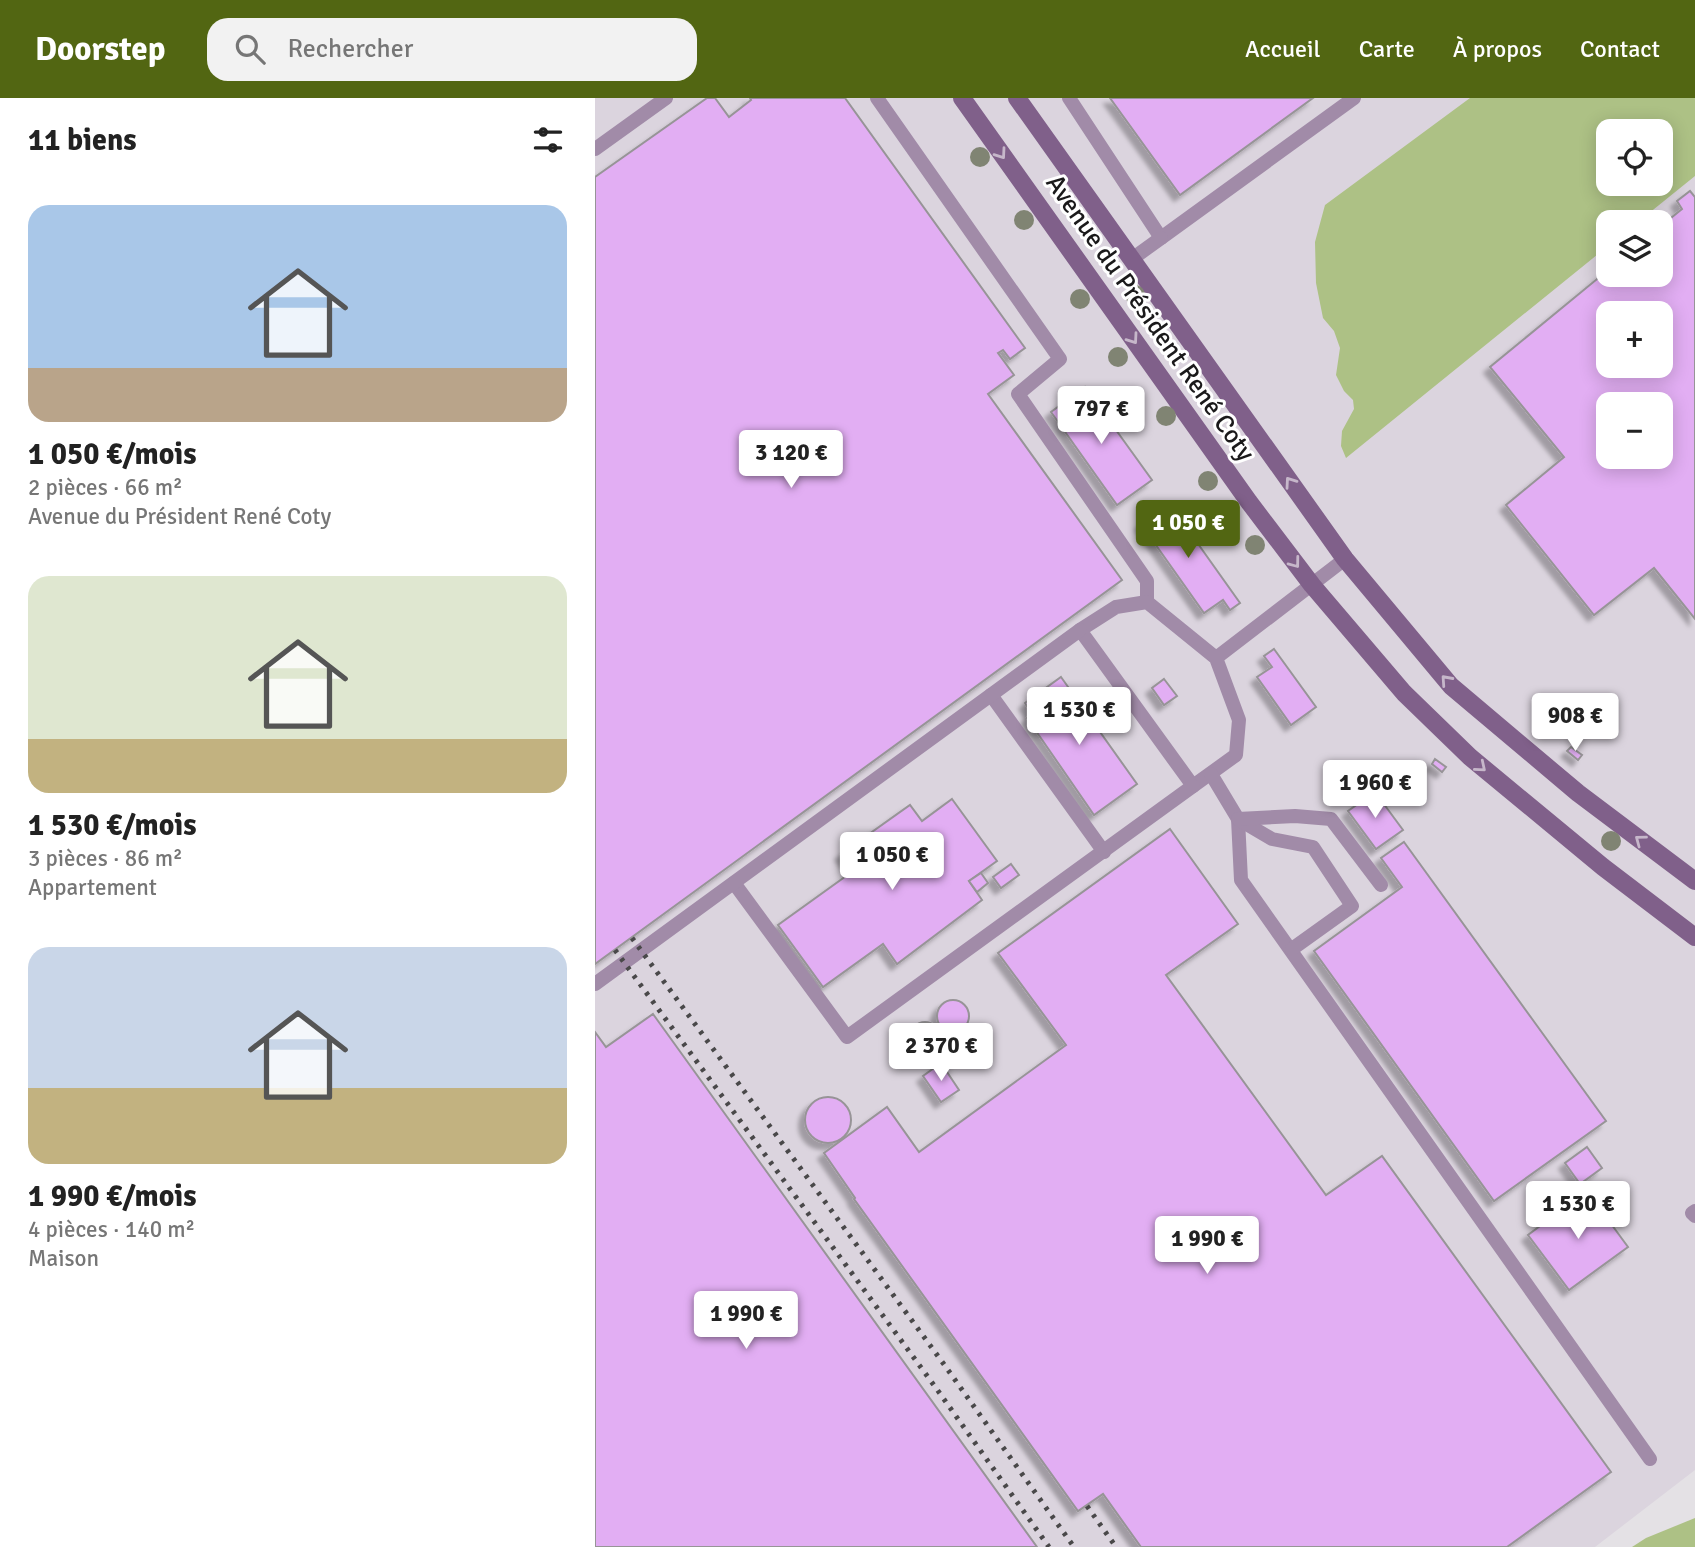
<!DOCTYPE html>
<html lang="fr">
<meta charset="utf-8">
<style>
:root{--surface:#fff;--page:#f2f2f2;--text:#222;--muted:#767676;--accent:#526612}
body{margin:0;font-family:Signika,sans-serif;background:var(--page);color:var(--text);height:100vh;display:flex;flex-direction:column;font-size:26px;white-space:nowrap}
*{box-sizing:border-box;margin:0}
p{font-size:23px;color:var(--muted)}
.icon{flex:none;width:38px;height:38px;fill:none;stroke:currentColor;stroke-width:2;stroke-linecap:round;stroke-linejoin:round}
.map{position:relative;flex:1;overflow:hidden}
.drawer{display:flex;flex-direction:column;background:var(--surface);width:595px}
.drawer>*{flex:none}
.controls{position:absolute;left:1001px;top:21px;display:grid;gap:14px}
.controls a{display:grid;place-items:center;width:77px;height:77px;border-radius:14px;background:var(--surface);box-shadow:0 4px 18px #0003;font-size:35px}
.price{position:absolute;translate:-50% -60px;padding:0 16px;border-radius:7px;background:#fff;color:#222;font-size:23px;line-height:46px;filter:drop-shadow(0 2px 4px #0008)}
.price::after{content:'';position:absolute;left:50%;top:42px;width:21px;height:16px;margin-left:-10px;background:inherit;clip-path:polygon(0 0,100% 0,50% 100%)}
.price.active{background:var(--accent);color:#fff}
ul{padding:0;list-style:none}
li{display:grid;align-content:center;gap:14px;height:371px;padding:0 28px}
li span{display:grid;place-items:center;height:217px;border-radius:21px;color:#555}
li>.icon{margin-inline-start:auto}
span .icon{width:126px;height:126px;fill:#fffc;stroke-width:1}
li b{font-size:30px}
h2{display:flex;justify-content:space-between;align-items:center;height:84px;padding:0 28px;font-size:30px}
header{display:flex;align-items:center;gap:42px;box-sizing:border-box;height:98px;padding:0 35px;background:var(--accent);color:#fff}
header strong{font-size:33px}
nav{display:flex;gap:38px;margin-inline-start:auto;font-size:24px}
.search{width:490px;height:63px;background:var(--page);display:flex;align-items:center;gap:18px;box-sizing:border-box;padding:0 24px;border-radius:21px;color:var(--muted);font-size:26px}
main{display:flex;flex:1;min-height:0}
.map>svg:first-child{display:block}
.built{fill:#dbd4de;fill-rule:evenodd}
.green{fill:#adc185;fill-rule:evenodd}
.building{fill:#e2aef3;stroke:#979497;stroke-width:2;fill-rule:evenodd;filter:url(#shadow)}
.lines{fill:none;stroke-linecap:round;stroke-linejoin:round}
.service{stroke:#a18ba8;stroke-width:14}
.secondary{stroke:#80608a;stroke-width:18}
.rail{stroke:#494849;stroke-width:5;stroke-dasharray:3.5 7;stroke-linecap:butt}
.tree{fill:#808473}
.oneway{stroke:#c6b7ca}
.labels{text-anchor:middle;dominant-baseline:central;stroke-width:6;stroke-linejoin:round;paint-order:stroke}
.street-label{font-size:26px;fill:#1a191a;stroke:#fff}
</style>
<header>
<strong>Doorstep</strong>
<div class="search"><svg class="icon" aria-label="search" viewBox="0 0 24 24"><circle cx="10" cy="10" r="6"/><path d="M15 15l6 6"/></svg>Rechercher</div>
<nav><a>Accueil</a><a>Carte</a><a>À propos</a><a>Contact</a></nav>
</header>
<main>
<section class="drawer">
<h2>11 biens<svg class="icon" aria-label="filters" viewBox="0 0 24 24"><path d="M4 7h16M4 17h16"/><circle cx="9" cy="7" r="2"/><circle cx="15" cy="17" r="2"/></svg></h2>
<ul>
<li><span style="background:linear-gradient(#a9c7e8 75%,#b9a48a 0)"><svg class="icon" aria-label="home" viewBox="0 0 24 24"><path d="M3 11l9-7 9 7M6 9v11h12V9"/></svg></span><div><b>1 050 €/mois</b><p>2 pièces · 66 m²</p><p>Avenue du Président René Coty</p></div></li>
<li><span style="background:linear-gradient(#dfe7d0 75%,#c2b280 0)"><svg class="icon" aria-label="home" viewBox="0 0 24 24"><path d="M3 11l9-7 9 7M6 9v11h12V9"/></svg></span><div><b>1 530 €/mois</b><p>3 pièces · 86 m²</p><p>Appartement</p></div></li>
<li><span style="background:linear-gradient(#c9d6e8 65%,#c2b280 0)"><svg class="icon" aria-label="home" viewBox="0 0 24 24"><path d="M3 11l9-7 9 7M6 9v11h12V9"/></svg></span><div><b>1 990 €/mois</b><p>4 pièces · 140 m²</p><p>Maison</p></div></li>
</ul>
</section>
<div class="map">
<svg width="1100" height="1449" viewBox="0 0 1100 1449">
<defs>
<filter id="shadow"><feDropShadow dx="-6" dy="6" stdDeviation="2" flood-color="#0004"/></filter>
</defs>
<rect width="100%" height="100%" fill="#e4e1e5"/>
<path class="built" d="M0,0H1100V1372L1000,1449H0ZM1013,33H1066V86H1013ZM1013,124H1066V177H1013ZM1013,215H1066V268H1013ZM1013,306H1066V359H1013Z"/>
<g class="green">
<path d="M875,0H1100V78L1043,124H1013V148L751,360L746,348L747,333L759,311L758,302L749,293L741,277L745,250L739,233L728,220L721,185L720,144L730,107ZM1013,33H1066V86H1013Z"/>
<path d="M1100,1420V1449H1037L1051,1440Z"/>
</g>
<g class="building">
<path d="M112,0H120L134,19L156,2L155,0H250L430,250L415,261L408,252L403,255L419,277L393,296L527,482L0,866V79Z"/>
<path d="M515,0H718L585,97Z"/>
<path d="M1095,93L1100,99V521L1059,470L999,517L911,407L969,359L895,269L1013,172V177H1066V128L1087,111L1082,103ZM1013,215H1066V268H1013ZM1013,306H1066V359H1013Z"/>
<path d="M490,289L557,382L522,407L456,314Z"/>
<path d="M574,405L645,505L635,512L628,502L609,515L546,426Z"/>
<path d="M679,551L721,609L696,627L662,579L677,569L669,558Z"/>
<path d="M466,579L542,686L499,717L432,620L437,616L430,605Z"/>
<path d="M569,581L582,598L569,607L557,590Z"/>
<path d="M976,649L987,657L983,662L972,653Z"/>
<path d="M840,661L851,669L847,674L837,666Z"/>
<path d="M780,694L808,732L781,751L753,713Z"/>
<path d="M357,701L402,763L374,783L387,802L302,866L288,846L228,889L183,827L258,773L246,756L315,707L327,723Z"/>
<path d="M575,731L643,826L571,877L731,1097L787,1058L1016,1374L912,1449H546L508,1396L483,1413L259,1101L260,1100L229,1055L292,1009L324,1054L471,947L403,855Z"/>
<path d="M809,744L1011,1023L899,1103L719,853L807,789L786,760Z"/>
<path d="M416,766L424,777L406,790L398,779Z"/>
<path d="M386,775L393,785L382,794L374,783Z"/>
<circle cx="358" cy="918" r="16"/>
<path d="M58,916L442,1449H0V934L11,949Z"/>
<circle cx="330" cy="939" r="15"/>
<path d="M346,965L364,992L346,1004L328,978Z"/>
<circle cx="233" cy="1022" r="23"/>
<path d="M992,1049L1007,1070L985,1086L970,1065Z"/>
<path d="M992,1093L1033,1149L974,1192L933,1137Z"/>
</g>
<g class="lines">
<g class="service">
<path d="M282,0L465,261L423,296L552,483V504"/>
<path d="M474,0L566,140L759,0"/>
<path d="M0,51L71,0"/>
<path d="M537,161L566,140"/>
<path d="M621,560L644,622L641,657L598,688L485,532L521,509L552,504L621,560L750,461"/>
<path d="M396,597L509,754"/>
<path d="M616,676L643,721L646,782L1055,1361"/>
<path d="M643,721L677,741L718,749L757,808L697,851"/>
<path d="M643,721L700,718L736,721L786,787"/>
<path d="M139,785L252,939L598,688"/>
<path d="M0,886L485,532"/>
<path d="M1100,1113L1097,1115L1100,1118"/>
</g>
<g class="secondary">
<path d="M367,0L654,404L717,487L809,595L875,659L1008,769L1100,839"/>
<path d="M422,0L750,461L856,588L983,695L1100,783"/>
</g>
<g class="rail">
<path d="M37,840L348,1265L479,1449"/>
<path d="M20,852L341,1290L454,1449"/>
<path d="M492,1408L521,1449"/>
</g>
</g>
<g class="tree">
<circle cx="385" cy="59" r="10"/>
<circle cx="429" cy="122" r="10"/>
<circle cx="540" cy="197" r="10"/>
<circle cx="485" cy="201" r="10"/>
<circle cx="523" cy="259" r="10"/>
<circle cx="571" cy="318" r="10"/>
<circle cx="613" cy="383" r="10"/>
<circle cx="660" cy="447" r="10"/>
<circle cx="1016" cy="743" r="10"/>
</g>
<defs><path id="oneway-chevron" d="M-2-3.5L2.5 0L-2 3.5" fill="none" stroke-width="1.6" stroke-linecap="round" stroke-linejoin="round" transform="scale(1.75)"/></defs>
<g class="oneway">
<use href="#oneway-chevron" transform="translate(406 56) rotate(55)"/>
<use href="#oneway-chevron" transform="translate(538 241) rotate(55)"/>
<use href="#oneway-chevron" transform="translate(695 384) rotate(-125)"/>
<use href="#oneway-chevron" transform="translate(700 465) rotate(53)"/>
<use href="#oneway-chevron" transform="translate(851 582) rotate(-132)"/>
<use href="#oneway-chevron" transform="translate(886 669) rotate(40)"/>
<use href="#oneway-chevron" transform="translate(1045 742) rotate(-143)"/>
</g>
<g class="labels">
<g class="street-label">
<text transform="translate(555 220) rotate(55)">Avenue du Président René Coty</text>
</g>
</g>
</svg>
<div class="controls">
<a><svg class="icon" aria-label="locate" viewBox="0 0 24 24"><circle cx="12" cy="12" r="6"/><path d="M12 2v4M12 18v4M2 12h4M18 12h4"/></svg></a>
<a><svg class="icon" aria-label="layers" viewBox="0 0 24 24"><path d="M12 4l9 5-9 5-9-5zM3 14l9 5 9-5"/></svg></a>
<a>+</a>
<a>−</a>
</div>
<b class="price" style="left:506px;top:348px">797 €</b>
<b class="price" style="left:196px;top:392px">3 120 €</b>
<b class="price active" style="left:593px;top:462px">1 050 €</b>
<b class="price" style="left:484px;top:649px">1 530 €</b>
<b class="price" style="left:980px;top:655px">908 €</b>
<b class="price" style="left:780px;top:722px">1 960 €</b>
<b class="price" style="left:297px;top:794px">1 050 €</b>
<b class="price" style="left:346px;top:985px">2 370 €</b>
<b class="price" style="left:983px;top:1143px">1 530 €</b>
<b class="price" style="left:612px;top:1178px">1 990 €</b>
<b class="price" style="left:151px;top:1253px">1 990 €</b>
</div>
</main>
